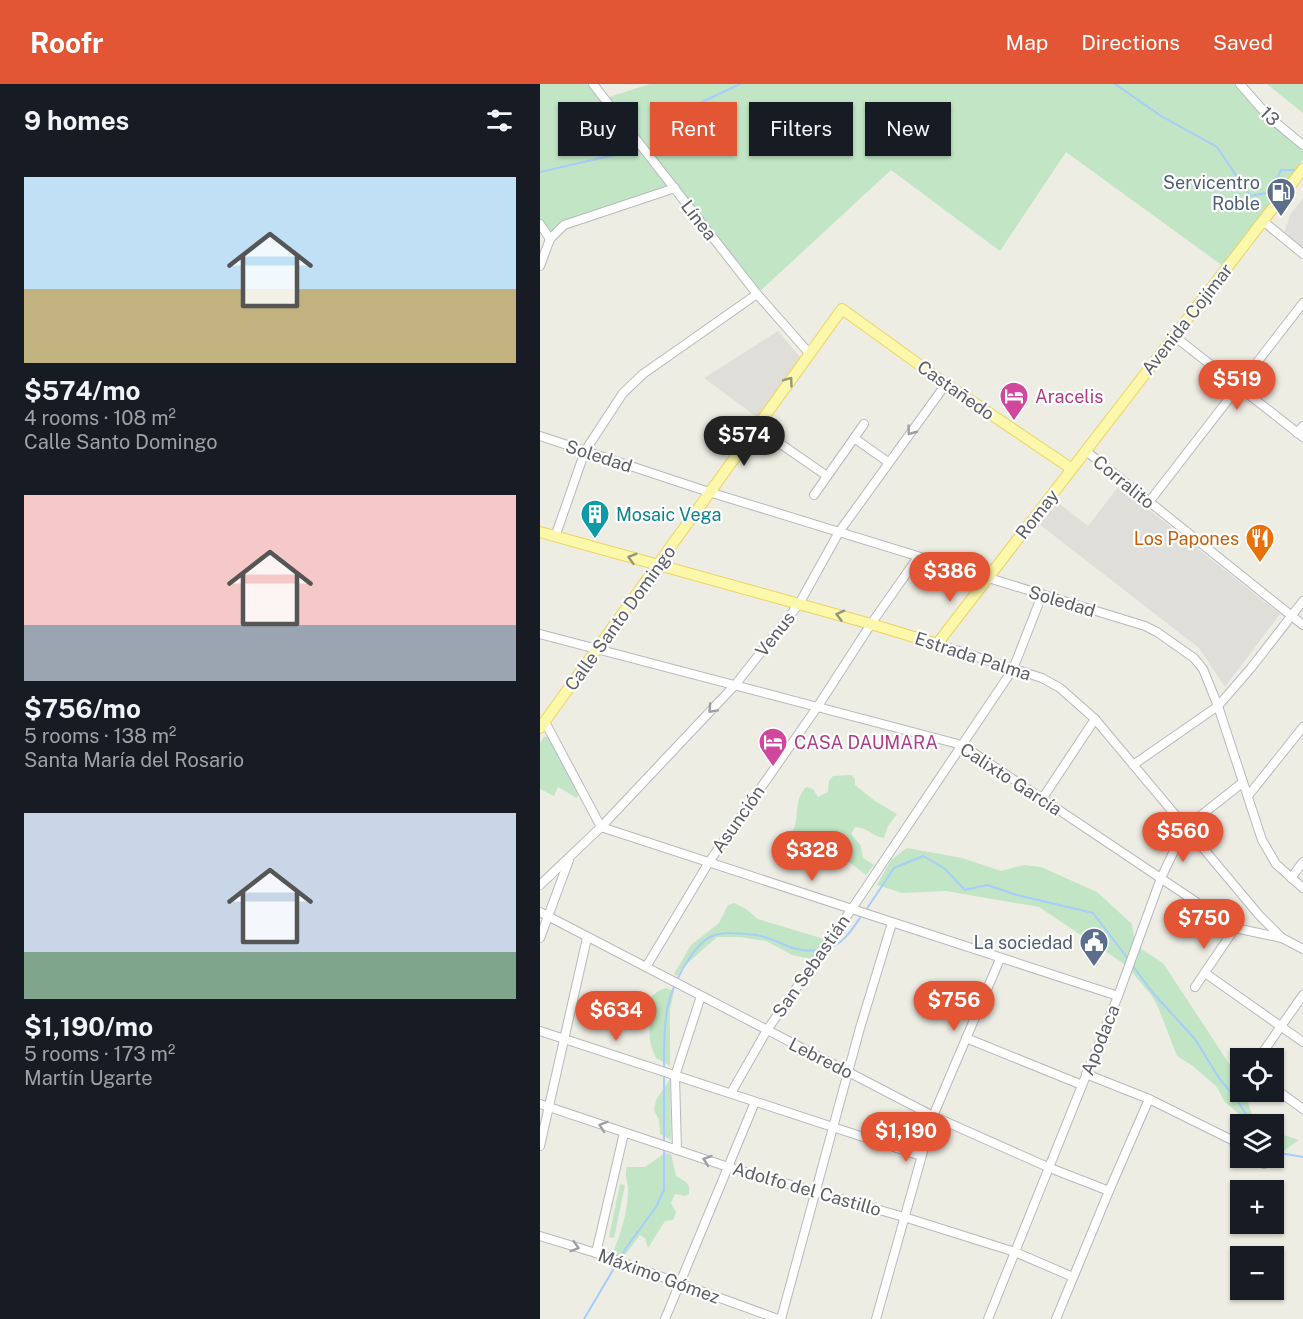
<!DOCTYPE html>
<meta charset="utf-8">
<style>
:root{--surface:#171b24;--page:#242831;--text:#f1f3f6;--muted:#9ea1a6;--accent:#e35635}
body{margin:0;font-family:"Public Sans",sans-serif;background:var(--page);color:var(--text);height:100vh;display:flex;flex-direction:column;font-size:22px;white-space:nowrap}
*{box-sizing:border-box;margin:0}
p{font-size:20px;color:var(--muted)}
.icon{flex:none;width:33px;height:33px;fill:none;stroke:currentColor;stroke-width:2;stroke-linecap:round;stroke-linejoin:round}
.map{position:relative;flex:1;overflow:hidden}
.sheet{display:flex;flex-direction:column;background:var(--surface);width:540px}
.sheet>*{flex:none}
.guide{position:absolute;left:18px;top:18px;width:570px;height:54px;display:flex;gap:12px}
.controls{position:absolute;left:690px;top:964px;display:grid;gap:12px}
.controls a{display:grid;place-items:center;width:54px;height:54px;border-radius:0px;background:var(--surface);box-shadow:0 2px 4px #0004;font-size:30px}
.price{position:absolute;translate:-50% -51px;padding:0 14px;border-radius:21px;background:var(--accent);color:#fff;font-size:20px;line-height:39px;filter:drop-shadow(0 2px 3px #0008)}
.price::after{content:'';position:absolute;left:50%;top:36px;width:18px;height:14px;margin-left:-9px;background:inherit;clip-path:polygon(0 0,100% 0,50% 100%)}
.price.active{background:#222;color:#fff}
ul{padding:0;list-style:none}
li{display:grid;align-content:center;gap:12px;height:318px;padding:0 24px}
li span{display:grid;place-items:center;height:186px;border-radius:0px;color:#555}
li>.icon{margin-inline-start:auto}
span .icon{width:108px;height:108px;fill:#fffc;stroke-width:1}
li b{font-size:26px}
h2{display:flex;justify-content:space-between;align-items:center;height:72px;padding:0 24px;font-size:26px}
.pill{padding:0 21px;border-radius:0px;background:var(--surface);box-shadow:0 2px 4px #0004;font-size:21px;line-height:54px}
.pill.active{background:var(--accent);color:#fff}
header{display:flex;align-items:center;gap:36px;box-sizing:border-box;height:84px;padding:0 30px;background:var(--accent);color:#fff}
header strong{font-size:28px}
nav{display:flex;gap:33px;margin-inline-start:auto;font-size:21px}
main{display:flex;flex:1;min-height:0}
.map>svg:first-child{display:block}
.industrial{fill:#e0ded8}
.green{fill:#c1e5c5}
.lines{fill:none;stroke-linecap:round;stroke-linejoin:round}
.stream{stroke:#a6cdfc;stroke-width:2}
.minor-casing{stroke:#b6b9be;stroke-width:10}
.major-casing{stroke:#ecd45f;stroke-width:12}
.minor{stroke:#fff;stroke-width:8}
.major{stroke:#fcf8ab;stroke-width:10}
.oneway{stroke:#94957d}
.oneway2{stroke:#9d9fa2}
.labels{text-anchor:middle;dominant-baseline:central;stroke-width:4.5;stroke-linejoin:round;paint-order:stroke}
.street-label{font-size:18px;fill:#5c5f64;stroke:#fff}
.service-label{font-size:18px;fill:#4e5e75;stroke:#fff;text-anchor:end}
.hotel-label{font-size:18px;fill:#b23c85;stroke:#fff;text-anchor:start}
.culture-label{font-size:18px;fill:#0d838f;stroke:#fff;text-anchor:start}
.food-label{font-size:18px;fill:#c56008;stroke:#fff;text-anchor:end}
</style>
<header>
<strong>Roofr</strong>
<nav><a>Map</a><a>Directions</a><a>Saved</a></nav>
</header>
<main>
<section class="sheet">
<h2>9 homes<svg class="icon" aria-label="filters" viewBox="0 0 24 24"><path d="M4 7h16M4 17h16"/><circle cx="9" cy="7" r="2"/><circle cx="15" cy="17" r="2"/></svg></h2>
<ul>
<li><span style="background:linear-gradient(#bfe0f5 60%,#c2b280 0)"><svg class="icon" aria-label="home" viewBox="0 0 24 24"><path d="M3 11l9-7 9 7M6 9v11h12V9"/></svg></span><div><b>$574/mo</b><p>4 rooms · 108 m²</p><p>Calle Santo Domingo</p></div></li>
<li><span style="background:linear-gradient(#f6c9c9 70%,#9aa5b1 0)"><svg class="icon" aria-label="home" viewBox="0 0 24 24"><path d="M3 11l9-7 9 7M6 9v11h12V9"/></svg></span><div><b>$756/mo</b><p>5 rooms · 138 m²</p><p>Santa María del Rosario</p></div></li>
<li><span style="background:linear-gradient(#c9d6e8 75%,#7fa58c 0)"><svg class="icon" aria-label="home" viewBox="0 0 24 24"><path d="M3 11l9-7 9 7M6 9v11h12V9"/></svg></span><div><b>$1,190/mo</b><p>5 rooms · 173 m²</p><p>Martín Ugarte</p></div></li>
</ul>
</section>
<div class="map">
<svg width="763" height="1235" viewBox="0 0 763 1235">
<rect width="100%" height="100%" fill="#eeede4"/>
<g class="industrial">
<path d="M763,114V166L744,150L750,131Z"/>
<path d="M238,247L261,274L218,334L164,294Z"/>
<path d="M579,402L740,530L685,603L659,564L499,440L516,417L548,442Z"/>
</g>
<g class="green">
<path d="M0,0H51L63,15L110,0H700L763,65V76L683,182L526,68L460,167L351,86L217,210L135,105L23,137L10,155L0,140Z"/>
<path d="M727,0H763V29Z"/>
<path d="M9,652L38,711L37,714L18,703L14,712L0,705V659L4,653Z"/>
<path d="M311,691L315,695V701L335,717L357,730L348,742L344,754C332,752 327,743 315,743L311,750L321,762L323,774L334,781L326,791L289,762L272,754L265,758L251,757C250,749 253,748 255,742C259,727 254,717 266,703L273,705L278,713L288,708L289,697L293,692Z"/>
<path d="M367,764L422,774L461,787L484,781L501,783L557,808L592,840L595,861L623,879L690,981L700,1001V1008H705L712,1031L723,1041H711L684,1017L677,1003L653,982L637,972L618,923L612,912L587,882L499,823L406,807L362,809L337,801L351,776Z"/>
<path d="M194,819L206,825L218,835L284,855L271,875L252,871L226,857L200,853H177L142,884L137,892L134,890L151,861L179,839L188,821Z"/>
<path d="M126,904L134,907L130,926V982L116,974C109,959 109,954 110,938C110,919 105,911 126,904Z"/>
<path d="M130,995L131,1056L120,1050L119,1036L114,1026L116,1016Z"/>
<path d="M734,1048L759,1056L742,1068L734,1061Z"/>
<path d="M125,1069L131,1070L136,1092C145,1097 151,1099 149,1110L145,1112L135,1110L131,1119L136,1128L133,1136L125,1137L108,1164L105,1154L100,1151L82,1175L72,1171C80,1151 88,1128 88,1106C88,1097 84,1092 87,1083H105Z"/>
<path d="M80,1100L85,1101L74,1154L69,1153Z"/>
</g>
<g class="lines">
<g class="stream">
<path d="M575,0L621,32L677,63L710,112L731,108L741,86H756"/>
<path d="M112,53L143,27L200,0"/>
<path d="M0,88L87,68"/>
<path d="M326,826L354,784L383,772L404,784L425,806L447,801L477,811L553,829L589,876"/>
<path d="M287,865C303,860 311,847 320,834"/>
<path d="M592,881L613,909L655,955L679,994L697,1016L713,1041"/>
<path d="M124,985C124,940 123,911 151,872C157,863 167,852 179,850C187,848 207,850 216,851C238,854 252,870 277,866"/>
<path d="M734,1068L763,1073"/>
<path d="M44,1235L86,1164L116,1123L124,1106V991"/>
</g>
<g class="minor-casing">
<g id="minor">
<path d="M53,0L217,210L269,269"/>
<path d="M700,0L728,32L763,61"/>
<path d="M723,137L763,170"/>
<path d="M0,140L10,155"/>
<path d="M0,182L10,155L24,141L135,104"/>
<path d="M634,252L763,353"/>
<path d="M216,343L287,392"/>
<path d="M757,349L763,342"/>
<path d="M0,352L169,408L605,542L617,548L654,574L663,585L678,622L722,756L736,780L763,804"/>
<path d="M314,354L348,378"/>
<path d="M546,367L763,541"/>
<path d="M274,411L324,340"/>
<path d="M609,418L763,219"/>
<path d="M15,453L45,367L83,309L103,290L217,210"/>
<path d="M0,550L422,661L695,844L742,854"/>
<path d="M397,560L502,594L520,604L555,635L719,831L742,854L763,865"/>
<path d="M5,638L61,743L578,912"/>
<path d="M593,681L678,622L711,584L763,517"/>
<path d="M708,712L763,643"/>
<path d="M502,715L555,635"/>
<path d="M751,794L763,778"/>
<path d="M0,801L61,743L195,601L259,520L299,448L406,300"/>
<path d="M0,828L393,1032L510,1084L569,1107"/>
<path d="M0,854L29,776"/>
<path d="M106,883L169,778L278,622L331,540L378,473"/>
<path d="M665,889L763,958"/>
<path d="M655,903L695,844"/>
<path d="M0,947L381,1072"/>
<path d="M426,954L542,1001"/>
<path d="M718,975L763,911"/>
<path d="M546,990L609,1015L700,1060"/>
<path d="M734,1004L763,1025"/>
<path d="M191,1009L227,946L311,826L473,585L502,511"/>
<path d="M0,1020L188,1083L364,1133L475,1168L533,1193"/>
<path d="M0,1062L47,854"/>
<path d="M137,1066L135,992L161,912"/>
<path d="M717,1074L724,1080"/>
<path d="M0,1152L56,1169L238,1235"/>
<path d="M56,1169L84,1049"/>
<path d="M125,1235L215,1018"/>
<path d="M241,1235L320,944L352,839"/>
<path d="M336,1235L393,1032L460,875"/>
<path d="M448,1235L578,912L621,794L645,744L702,699"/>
<path d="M516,1235L569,1107L609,1015"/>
</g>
</g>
<g class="major-casing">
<g id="major">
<path d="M0,448L331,540L397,560L763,85"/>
<path d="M0,644L302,225L406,300L532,385"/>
</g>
</g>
<use href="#minor" class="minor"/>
<use href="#major" class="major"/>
</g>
<defs><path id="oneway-chevron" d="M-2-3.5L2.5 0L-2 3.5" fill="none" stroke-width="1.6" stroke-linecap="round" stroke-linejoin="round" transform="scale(1.5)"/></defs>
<g class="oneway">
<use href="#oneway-chevron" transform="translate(249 297) rotate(-54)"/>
<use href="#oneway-chevron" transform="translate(92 474) rotate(-164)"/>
<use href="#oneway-chevron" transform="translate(300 531) rotate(-165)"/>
</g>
<g class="oneway2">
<use href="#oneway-chevron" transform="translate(371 347) rotate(127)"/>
<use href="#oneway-chevron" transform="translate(172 625) rotate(133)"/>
<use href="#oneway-chevron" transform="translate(63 1042) rotate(-162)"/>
<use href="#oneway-chevron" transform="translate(167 1076) rotate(-161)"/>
<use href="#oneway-chevron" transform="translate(35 1163) rotate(16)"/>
</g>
<defs>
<g id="fuel-pin" transform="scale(1.5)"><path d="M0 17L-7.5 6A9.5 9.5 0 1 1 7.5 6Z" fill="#5c6f8a" stroke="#fff"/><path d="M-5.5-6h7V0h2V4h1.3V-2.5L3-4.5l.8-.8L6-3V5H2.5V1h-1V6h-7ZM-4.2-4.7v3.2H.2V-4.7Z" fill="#fff"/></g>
<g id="hotel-pin" transform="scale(1.5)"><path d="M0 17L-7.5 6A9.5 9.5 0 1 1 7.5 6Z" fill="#d1479c" stroke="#fff"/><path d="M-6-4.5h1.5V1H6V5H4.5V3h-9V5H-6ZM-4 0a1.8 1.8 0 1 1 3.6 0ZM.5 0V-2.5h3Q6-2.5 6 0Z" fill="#fff"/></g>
<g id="building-pin" transform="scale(1.5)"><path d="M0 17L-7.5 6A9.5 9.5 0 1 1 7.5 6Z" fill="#0f9aa8" stroke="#fff"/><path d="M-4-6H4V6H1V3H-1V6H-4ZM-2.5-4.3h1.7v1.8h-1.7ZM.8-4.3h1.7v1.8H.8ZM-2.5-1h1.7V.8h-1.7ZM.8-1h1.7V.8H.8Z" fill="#fff"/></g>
<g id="restaurant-pin" transform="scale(1.5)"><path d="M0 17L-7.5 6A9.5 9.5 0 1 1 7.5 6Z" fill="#e8710a" stroke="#fff"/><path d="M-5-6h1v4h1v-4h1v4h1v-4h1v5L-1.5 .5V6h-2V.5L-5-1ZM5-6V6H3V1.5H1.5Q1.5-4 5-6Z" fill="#fff"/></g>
<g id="civic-pin" transform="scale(1.5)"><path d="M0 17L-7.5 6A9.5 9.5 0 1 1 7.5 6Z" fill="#5c6f8a" stroke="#fff"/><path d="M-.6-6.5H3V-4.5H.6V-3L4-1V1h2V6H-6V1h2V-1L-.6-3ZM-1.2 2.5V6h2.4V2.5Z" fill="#fff"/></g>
</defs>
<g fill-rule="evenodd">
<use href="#fuel-pin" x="741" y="108"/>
<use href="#hotel-pin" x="474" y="312"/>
<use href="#building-pin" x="55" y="430"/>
<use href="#restaurant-pin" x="720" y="454"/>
<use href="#hotel-pin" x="233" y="658"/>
<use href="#civic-pin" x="554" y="858"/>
</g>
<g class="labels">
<g class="street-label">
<text transform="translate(730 32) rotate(44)">13</text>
<text transform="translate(159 136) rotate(52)">Línea</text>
<text transform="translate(647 235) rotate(-52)">Avenida Cojímar</text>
<text transform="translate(416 306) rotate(35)">Castañedo</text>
<text transform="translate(59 372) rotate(18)">Soledad</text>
<text transform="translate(584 398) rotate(39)">Corralito</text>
<text transform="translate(497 430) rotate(-52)">Romay</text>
<text transform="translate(522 517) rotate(17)">Soledad</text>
<text transform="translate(80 534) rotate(-54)">Calle Santo Domingo</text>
<text transform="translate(235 550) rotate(-52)">Venus</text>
<text transform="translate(433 572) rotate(18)">Estrada Palma</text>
<text transform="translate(471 695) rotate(33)">Calixto García</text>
<text transform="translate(198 735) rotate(-55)">Asunción</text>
<text transform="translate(271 882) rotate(-55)">San Sebastián</text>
<text transform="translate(560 956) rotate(-68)">Apodaca</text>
<text transform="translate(281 974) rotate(27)">Lebredo</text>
<text transform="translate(267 1105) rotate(16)">Adolfo del Castillo</text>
<text transform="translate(119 1192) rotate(20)">Máximo Gómez</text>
</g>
<g class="service-label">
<text x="720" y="98">Servicentro<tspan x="720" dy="21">Roble</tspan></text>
<text x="533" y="858">La sociedad</text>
</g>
<g class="hotel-label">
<text x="495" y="312">Aracelis</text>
<text x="254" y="658">CASA DAUMARA</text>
</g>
<g class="culture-label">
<text x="76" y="430">Mosaic Vega</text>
</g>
<g class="food-label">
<text x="699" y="454">Los Papones</text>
</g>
</g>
</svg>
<div class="controls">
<a><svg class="icon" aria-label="locate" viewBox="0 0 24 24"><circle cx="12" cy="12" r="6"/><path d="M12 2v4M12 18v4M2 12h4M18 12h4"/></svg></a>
<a><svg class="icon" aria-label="layers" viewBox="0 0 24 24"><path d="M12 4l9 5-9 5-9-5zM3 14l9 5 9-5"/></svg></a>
<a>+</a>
<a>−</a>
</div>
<b class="price" style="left:697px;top:327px">$519</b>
<b class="price active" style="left:204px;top:383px">$574</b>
<b class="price" style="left:410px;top:519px">$386</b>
<b class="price" style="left:643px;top:779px">$560</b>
<b class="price" style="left:272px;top:798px">$328</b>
<b class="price" style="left:664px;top:866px">$750</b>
<b class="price" style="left:414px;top:948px">$756</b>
<b class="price" style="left:76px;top:958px">$634</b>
<b class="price" style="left:366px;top:1079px">$1,190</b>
<div class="guide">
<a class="pill">Buy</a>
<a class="pill active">Rent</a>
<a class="pill">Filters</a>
<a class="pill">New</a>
</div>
</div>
</main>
